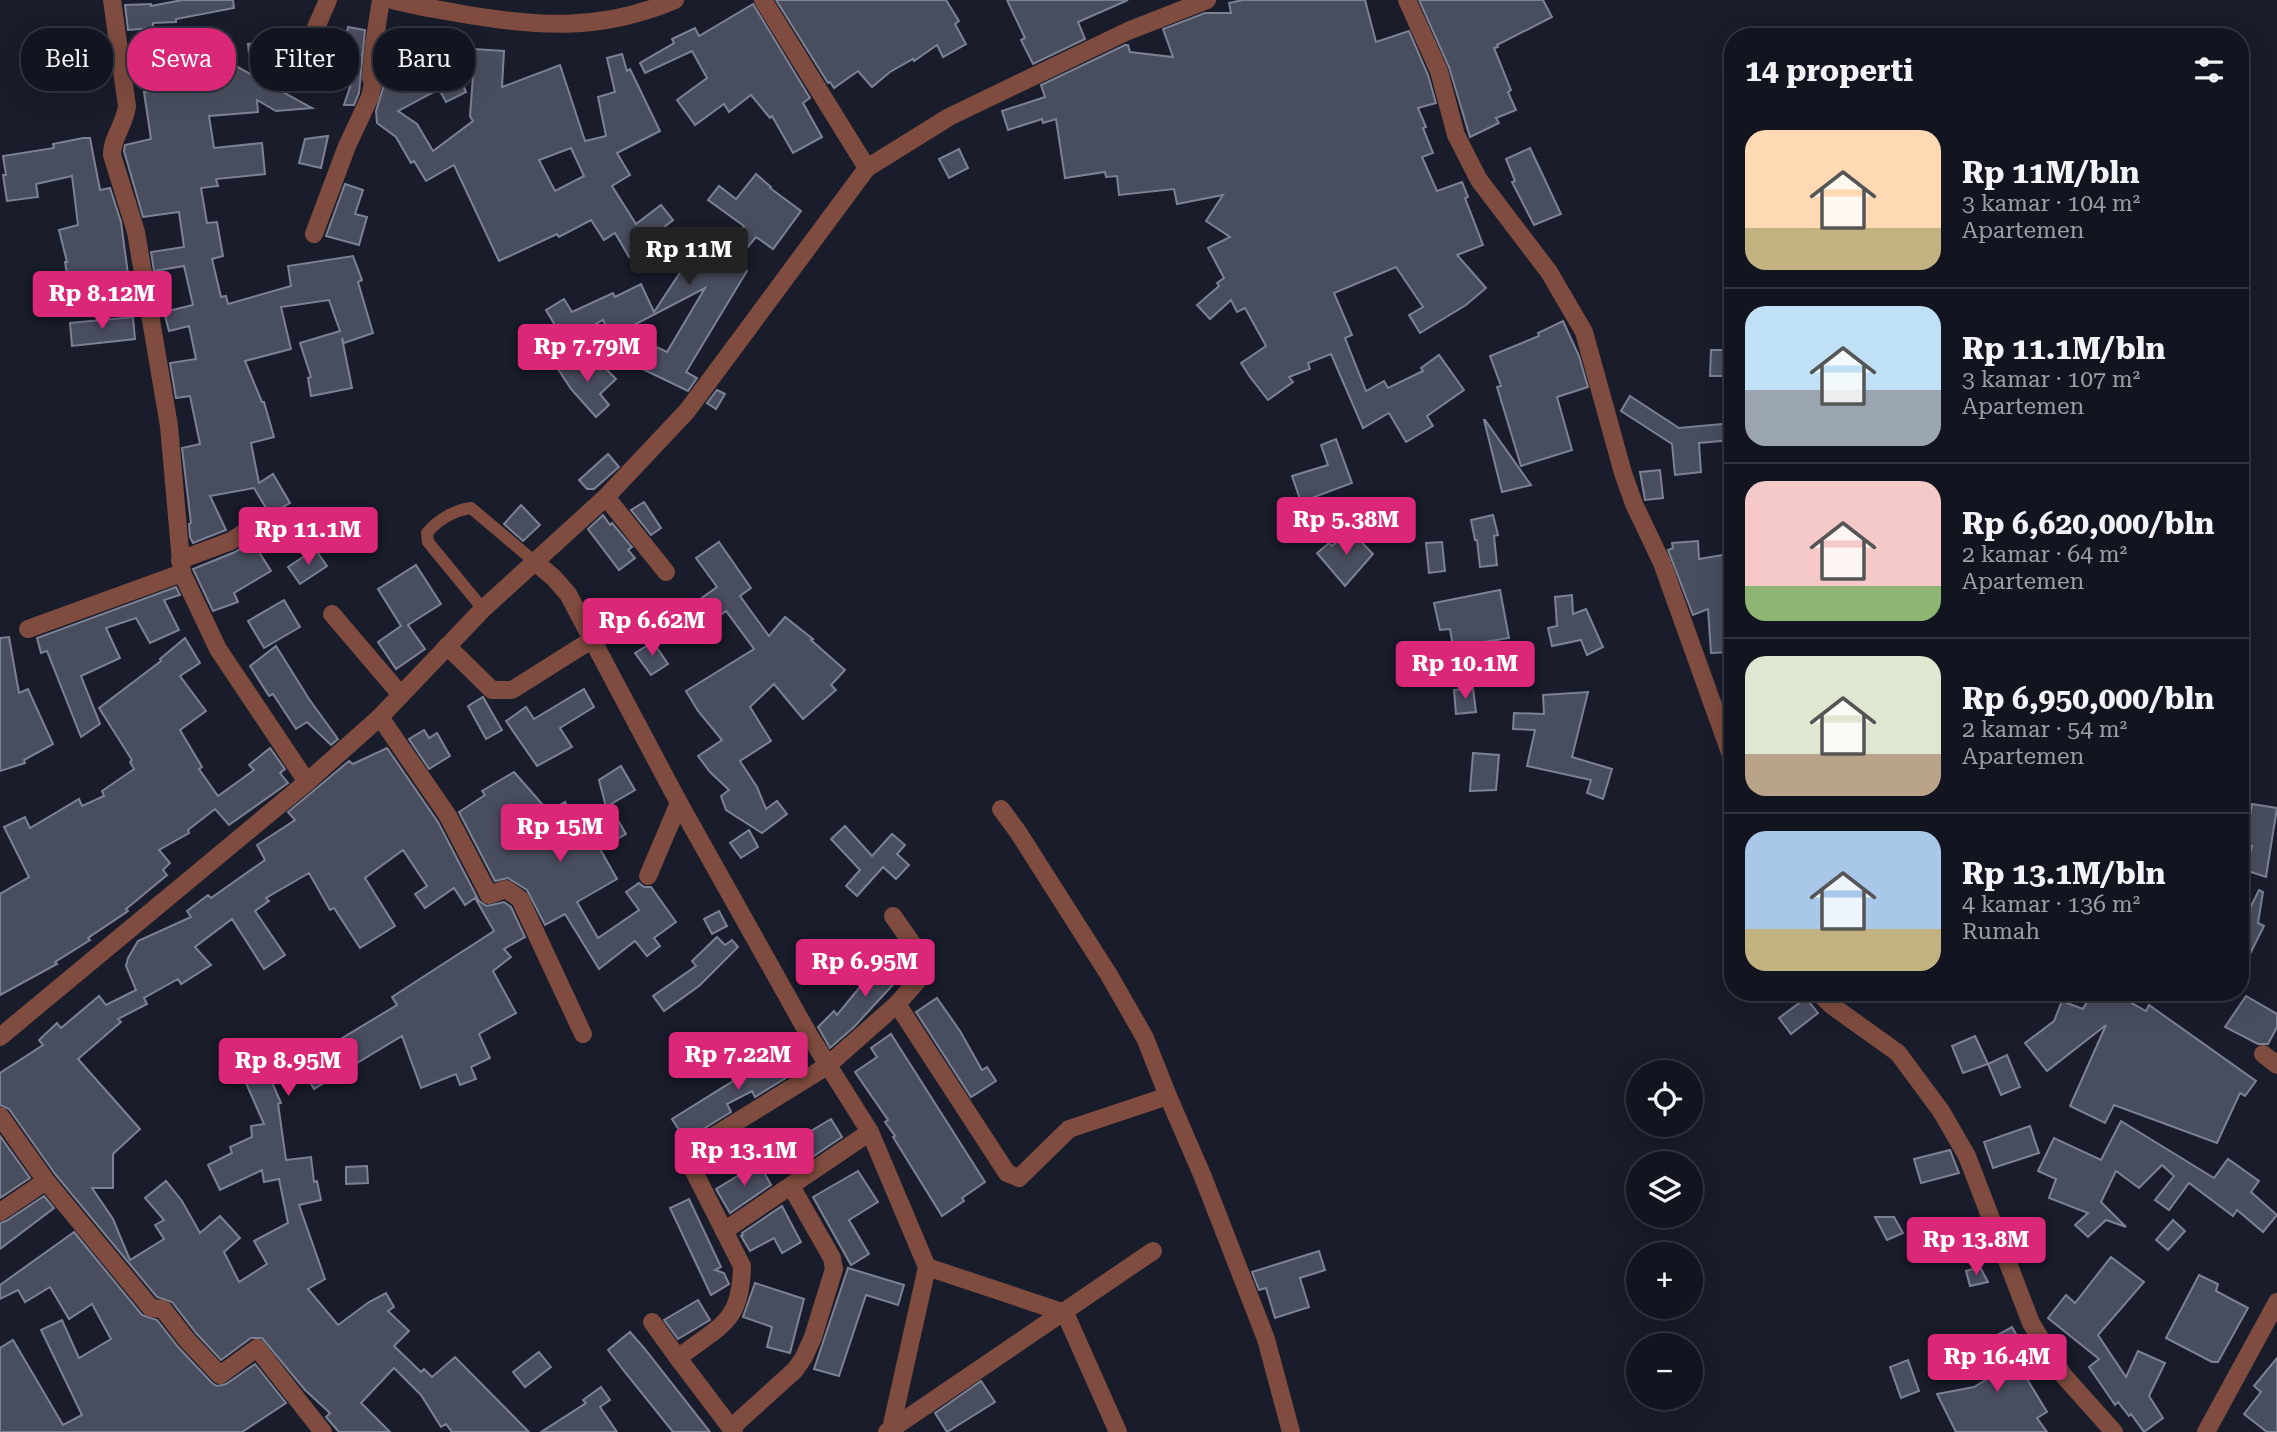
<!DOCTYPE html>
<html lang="id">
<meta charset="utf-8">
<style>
:root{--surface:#121520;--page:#1f222d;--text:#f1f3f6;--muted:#9c9fa5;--line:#31343e;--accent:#db2777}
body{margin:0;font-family:"Roboto Serif",serif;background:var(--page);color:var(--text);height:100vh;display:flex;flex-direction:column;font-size:26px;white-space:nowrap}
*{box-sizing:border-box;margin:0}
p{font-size:23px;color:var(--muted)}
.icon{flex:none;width:38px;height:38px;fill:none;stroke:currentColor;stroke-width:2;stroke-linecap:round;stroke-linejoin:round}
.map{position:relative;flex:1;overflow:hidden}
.panel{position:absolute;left:1724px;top:28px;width:525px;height:973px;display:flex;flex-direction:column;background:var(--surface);border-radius:28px;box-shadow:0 7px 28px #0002,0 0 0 2px var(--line)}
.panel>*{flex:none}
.guide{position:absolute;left:21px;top:28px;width:665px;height:63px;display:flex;gap:14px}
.buttons{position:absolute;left:1626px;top:1060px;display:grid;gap:14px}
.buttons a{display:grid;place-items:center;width:77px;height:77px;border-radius:50%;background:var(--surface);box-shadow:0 7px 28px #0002,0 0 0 2px var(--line);font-size:35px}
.price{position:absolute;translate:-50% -60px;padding:0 16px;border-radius:7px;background:var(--accent);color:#fff;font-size:23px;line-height:46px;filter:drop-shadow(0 2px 4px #0008)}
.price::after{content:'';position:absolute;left:50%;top:42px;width:21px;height:16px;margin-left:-10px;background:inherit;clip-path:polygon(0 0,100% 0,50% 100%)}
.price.selected{background:#222;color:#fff}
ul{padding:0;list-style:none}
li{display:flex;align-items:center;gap:21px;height:175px;padding:0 21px}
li+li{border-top:2px solid var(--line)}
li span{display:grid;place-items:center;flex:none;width:196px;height:140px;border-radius:21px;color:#555}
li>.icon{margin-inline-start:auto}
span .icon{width:84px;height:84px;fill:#fffc;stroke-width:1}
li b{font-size:30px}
h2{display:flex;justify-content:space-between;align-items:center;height:84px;padding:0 21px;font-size:30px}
.chip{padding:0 24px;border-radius:28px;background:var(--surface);box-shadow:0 7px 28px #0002,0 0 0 2px var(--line);font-size:24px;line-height:63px}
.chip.selected{background:var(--accent);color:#fff}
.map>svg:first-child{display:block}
.building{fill:#494e5f;stroke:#7c8194;stroke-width:2;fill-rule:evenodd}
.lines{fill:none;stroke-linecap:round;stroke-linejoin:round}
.service{stroke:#7f4c3f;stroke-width:12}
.minor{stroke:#7f4c3f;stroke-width:18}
</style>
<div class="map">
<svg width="2277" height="1432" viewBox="0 0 2277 1432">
<rect width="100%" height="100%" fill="#181c2b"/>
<g class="building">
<path d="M182,0H233L234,8L176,19V22L153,23V28L128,30L125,5L151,4V6Z"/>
<path d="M776,0H946L959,21L955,24L966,44L943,57L937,45L914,61L913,59L890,72L872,87L858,71L834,88L830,82L828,83Z"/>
<path d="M1007,0H1128L1078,22L1085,39L1033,64L1021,40L1025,38Z"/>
<path d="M1243,0H1365L1376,42L1409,31L1428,75L1436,103L1418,108L1426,127L1423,128L1433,153L1422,157L1437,191L1462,182L1468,197L1465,198L1483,245L1457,255L1486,288L1466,305L1420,333L1409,315L1423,307L1396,267L1334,293L1352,335L1345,338L1366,391L1384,381L1388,388L1423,371L1421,368L1439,355L1464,390L1427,416L1433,426L1406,442L1389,413L1363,428L1331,354L1308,363L1310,369L1289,377L1293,382L1268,400L1250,377L1241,363L1266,346L1245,308L1237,312L1231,300L1210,319L1197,305L1219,286L1217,283L1224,278L1208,248L1230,237L1206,221L1223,195L1177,204L1174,189L1119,195L1117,176L1106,177L1105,172L1065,178L1056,119L1043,123L1042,119L1008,130L1002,111L1045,97L1041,85L1125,45H1128L1130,52L1173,57L1163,29L1205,13H1231L1229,3Z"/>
<path d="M1419,0H1543L1552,17L1497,45L1498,47L1494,48L1511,90L1508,92L1516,110L1496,118L1499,123L1470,137L1449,67Z"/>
<path d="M753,4L810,98L803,103L822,137L793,153L772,116L770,118L751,95L729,112L724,104L695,125L677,100L707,78L692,51L645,73L640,63L674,43L672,39L695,28L699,36Z"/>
<path d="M348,27L365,30L359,93L354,105H344L361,54L343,51Z"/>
<path d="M284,41L286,69L251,72L248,44Z"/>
<path d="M386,42L421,46L414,73L451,57L466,92L446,102L439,89L398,111L417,124L433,151L473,121L470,116L475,49L504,51L502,87L560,65L585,141L606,136L598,97L615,92L607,58L622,54L627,71L630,69L660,131L617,153L630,175L612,186L636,224L661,205L673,220L647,241L649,245L629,257L615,233L604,240L591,220L559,237L557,234L499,261L454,165L426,181L414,161L411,163L396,137L377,123L376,111L384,85L383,76ZM571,148L584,176L555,191L539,160Z"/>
<path d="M234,65L312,108L276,111L257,100L258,112L209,116L214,148L262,143L265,174L216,179L218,186L201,188L207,223L217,222L223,256L212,259L221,297L226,296L228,304L291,286L288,266L353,256L362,280L358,282L373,333L344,343L342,338L352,388L311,396L308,378L311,377L300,343L340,331L329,300L281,307L291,349L245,361L262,402H264L274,437L251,443L259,483L273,474L290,503L274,512L266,508L254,488L210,496L226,530L193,543L190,537L189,524L191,523L182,448L200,444L190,396L176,398L170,363L196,359L189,326L169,331L164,312L193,305L184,266L154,271L151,252L184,247L179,212L143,217L124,151L125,145L151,139L144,92L185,86V90L220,87L218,66Z"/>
<path d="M328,136L321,168L299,163L305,139Z"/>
<path d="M83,138H90L100,190L110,188L121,222L130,289L59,313L56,296L70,292L65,262H67L59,230L78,225L72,176L36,184L38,197L7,201L3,175H6L3,156L54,148L53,144Z"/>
<path d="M1530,148L1561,214L1534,225L1512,182L1515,181L1506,159Z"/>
<path d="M959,149L968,168L949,178L939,159Z"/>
<path d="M756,174L771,187L770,188L801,211L773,249L756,237L734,264L747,271L686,372L697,378L688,391L630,363L642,340L667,352L705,288L611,337L603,320L565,342L546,310L564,299L572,312L613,293L615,297L641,284L654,312L691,256L710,269L744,226L708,200L719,186L736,199Z"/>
<path d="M345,184L363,190L355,214L367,217L359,245L326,236Z"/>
<path d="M133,317L135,339L72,346L70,323Z"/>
<path d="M1563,321L1579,356L1588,387L1557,397L1572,450L1521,466L1497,387L1501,386L1490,356L1539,336L1538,333Z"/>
<path d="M1711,350H1731L1730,376H1710Z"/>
<path d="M572,356L585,377L600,363L616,379L600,394L609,405L596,417L571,389L556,366Z"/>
<path d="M717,390L725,394L716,409L707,403Z"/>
<path d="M1630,396L1679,428L1732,423V440L1699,443L1701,472L1675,475L1672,444L1621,411Z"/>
<path d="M1484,420H1485L1531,485L1502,492Z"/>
<path d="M1336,439L1352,483L1301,502L1292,476L1328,465L1321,445Z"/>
<path d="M608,454L619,467L594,489H587L579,480Z"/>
<path d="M1660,470L1663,498L1645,500L1640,472Z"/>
<path d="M644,502L661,528L651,535L631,510Z"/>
<path d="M521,505L540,525L523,541L504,524Z"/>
<path d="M603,515L610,525L612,523L632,547L628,550L635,558L619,570L588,529Z"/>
<path d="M1493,515L1498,535L1494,536L1497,565L1480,567L1477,540H1475L1471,520Z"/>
<path d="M1350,530L1373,554L1345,586L1317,553L1329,543L1332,546Z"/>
<path d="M252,541L271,571L234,593L238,602L213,611L193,569L235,552Z"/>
<path d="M1698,541L1699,559L1723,555L1730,626H1732V652L1711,653L1708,609L1693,615L1668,550L1673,548L1672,543Z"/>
<path d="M719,542L751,588L740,596L769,636L785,617L813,639L811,640L845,670L831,685L836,690L803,719L774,684L750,707L771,741L740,761L757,787L766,809L777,801L787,814L762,833L726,810L721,796L729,790L710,772L698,756L722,740L698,711L686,691L754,649L726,611L704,627L689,607L717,587L696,558Z"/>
<path d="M1442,542L1445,571L1429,573L1426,543Z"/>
<path d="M315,549L327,566L300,584L288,567Z"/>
<path d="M416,565L441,604L408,625L425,649L396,669L378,642L401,626L378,589Z"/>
<path d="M176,587L180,595L164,600L179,630L150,643L136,618L106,628L120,658L81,676L100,724L81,737L47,651L41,653L37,638Z"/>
<path d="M1500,590L1509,638L1453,647L1450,629L1440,630L1434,603Z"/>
<path d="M1572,595L1573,614L1586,609L1603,647L1587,655L1581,640L1552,646L1548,628L1557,626L1555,597Z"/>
<path d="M284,600L300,627L264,648L248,621Z"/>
<path d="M9,637L19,693L28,689L53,744L24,760L25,763L0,771V638Z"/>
<path d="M185,638L200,663L180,676L206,711L180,730L202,767L199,769L218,796L254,770L249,765L270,748L285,769L280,773L288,783L229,825L215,809L188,830L189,833L159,850L170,863L163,870L167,875L126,909L128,911L88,938L90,940L55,962L57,964L0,995V894L29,877L4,827L25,817L30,828L79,799L82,806L104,796L102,791L134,769L130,762L132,760L99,708L161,661L160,659Z"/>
<path d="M653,642L668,664L651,675L635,653Z"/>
<path d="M276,646L309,699L338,739L331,745L307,722L296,729L273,694L269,696L250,666Z"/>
<path d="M1473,688L1476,712L1456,714L1454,690Z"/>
<path d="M584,689L594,707L560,728L572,747L537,766L506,721L526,707L534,719Z"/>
<path d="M1588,692L1572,757L1612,769L1603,799L1587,793L1591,780L1527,766L1535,730L1513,729L1514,713L1544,714L1543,695Z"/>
<path d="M483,697L502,730L486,739L468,706Z"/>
<path d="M424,730L429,738L437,733L450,756L429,769L409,739Z"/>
<path d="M387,748L438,822L479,901L487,906L504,902L511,907L525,937L504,949L511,957L493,971L516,1013L479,1034L490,1058L471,1067L476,1079L460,1085L456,1074L421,1088L402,1036L314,1089L299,1064L397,1005L392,997L494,931L475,898L465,905L454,888L425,908L415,894L427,886L403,850L365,878L395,926L360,948L334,908L330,910L309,873L266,898L269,901L255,911L285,955L264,969L232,919L195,947L211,965L181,984L178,979L144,998L147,1004L118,1019L121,1022L78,1059L140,1129L113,1154V1188H92L113,1219L130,1260L164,1239L155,1225L164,1220L145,1198L166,1181L182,1201L200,1233L220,1216L240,1238L224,1252L239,1282L267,1264L254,1241L288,1223L279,1179L264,1182L262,1170L220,1190L208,1165L232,1153L230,1147L252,1137L251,1126L264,1124L242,1074L264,1064L281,1103L278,1104L286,1160L311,1157L314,1182L317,1181L321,1200L299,1205L325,1279L308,1289L338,1325L369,1302L386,1293L394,1307L388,1311L409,1331L394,1346L421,1372L424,1369L432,1377L455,1357L529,1432H452L446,1424L441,1427L421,1395L394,1368L361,1403L390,1432H339L326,1417L330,1413L305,1390L262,1338H251L221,1360L196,1333L172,1302L157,1297L55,1174L9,1109L0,1105V1073L43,1045L39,1040L57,1023L61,1028L99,996L106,1005L136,990L126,966L128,958L138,941L191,917L187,911L208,895L211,898L265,860L257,845L295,820L288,812L349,761L353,764Z"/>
<path d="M1473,753L1499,755L1496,790L1470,791Z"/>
<path d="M621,766L635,790L606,807L599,780Z"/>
<path d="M514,772L549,812L565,802L580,829L612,810L626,834L600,849L617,879L577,902L598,938L639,910L626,892L639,883L644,887H651L676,922L654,938L660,946L647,956L635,941L599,969L565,914L545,925L527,890L508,878L495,881L459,812L485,795L482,791Z"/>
<path d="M2252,804L2277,808L2266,877L2245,870L2252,846L2245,845Z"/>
<path d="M845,826L872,856L892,834L905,845L897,854L909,865L896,879L883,867L857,896L846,886L860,870L831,839Z"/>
<path d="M749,830L758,847L741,858L730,843Z"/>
<path d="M2259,890L2263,892L2258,923L2264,926L2240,974V928Z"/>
<path d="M719,911L727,926L712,934L704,919Z"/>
<path d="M717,937L725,945L732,940L738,947L699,986L664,1011L653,996L696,966L692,961Z"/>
<path d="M902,948L911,962L910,971L903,978L901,976L854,1027L830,1048L818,1027L834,1011L837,1015L860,987L874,973L876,975Z"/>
<path d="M2092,992H2112L2146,1011L2149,1005L2256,1081L2245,1096L2240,1093L2217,1143L2114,1105L2105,1123L2070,1106L2106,1025L2047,1071L2025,1043L2054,1021L2062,1001L2083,1009Z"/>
<path d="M2246,996L2277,1014V1027L2268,1044H2258L2225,1027Z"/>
<path d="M937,998L960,1031L982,1070L987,1067L996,1081L971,1097L916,1012Z"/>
<path d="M1806,998L1818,1013L1791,1034L1779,1018Z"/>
<path d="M891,1034L985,1182L962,1198L964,1201L942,1216L893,1137L895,1136L885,1122L888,1120L855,1072L877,1057L871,1048Z"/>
<path d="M1975,1036L1988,1064L1963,1073L1952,1046Z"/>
<path d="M791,1045L802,1068L755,1097L752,1091L727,1104L731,1112L687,1139L683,1136L672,1119Z"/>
<path d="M2007,1055L2020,1087L2001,1095L1988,1064Z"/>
<path d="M831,1119L842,1137L796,1168L784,1147Z"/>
<path d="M2121,1121L2214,1178L2228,1159L2259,1181L2251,1192L2277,1215L2263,1232L2237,1210L2233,1216L2189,1183L2169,1210L2155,1200L2174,1176L2162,1165L2139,1188L2116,1171L2101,1202L2126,1227L2106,1220L2088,1237L2075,1225L2088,1213L2049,1198L2056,1179L2038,1171L2054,1138L2101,1160Z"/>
<path d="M2030,1126L2039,1153L1993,1168L1984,1142Z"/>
<path d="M0,1136L30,1178L0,1198Z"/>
<path d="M1950,1150L1959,1173L1921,1183L1914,1159Z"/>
<path d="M759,1163L771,1185L730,1213L716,1189Z"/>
<path d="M367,1166L368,1183L346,1184V1167Z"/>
<path d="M858,1171L878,1202L849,1220L869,1254L851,1265L813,1197Z"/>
<path d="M44,1196L54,1208L0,1249V1223L6,1221Z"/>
<path d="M689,1199L721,1267L715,1270L724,1273L729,1284L711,1295L670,1208Z"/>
<path d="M782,1206L801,1242L782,1253L774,1238L750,1251L741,1236L743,1235L742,1233Z"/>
<path d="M1875,1217H1894L1903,1233L1887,1240Z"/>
<path d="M2173,1220L2185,1231L2168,1250L2156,1240Z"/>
<path d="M74,1232L142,1315L157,1320L179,1348L212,1383L217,1386L226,1384L255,1364L286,1403L242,1432H0V1348L13,1340L63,1425L82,1415L41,1330L62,1320L79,1358L111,1339L92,1304L69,1319L50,1287L25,1302L18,1290L0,1299V1285Z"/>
<path d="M1319,1251L1325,1270L1300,1278L1309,1307L1275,1318L1266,1288L1259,1290L1252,1272Z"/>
<path d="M2111,1257L2144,1282L2098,1335L2126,1377L2138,1351L2165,1363L2149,1396L2163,1418L2144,1432L2131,1414L2129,1416L2118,1402L2115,1405L2089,1367L2099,1359L2048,1318L2066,1295L2075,1303Z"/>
<path d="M1980,1267L1988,1282L1970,1286L1966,1271Z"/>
<path d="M848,1268L904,1285L898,1305L866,1295L839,1376L814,1369Z"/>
<path d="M2199,1275L2218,1284L2216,1291L2248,1308L2218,1362H2212L2166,1338Z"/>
<path d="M755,1283L804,1299L790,1353L767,1347L772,1327L743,1317Z"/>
<path d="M698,1300L710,1320L678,1339L664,1320Z"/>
<path d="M2012,1327L2025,1350L2013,1356L2047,1412L2037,1418L2047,1432H1956L1937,1394L1974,1387L1995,1374L1979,1345Z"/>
<path d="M630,1332L644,1348L710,1432H673L624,1371L608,1350Z"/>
<path d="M539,1352L551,1367L525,1387L513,1372Z"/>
<path d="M2277,1358V1432H2267L2244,1414L2261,1392L2254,1386Z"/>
<path d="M1908,1360L1919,1391L1901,1398L1890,1367Z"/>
<path d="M981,1381L995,1402L947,1432L935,1413Z"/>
<path d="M601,1387L610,1400L600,1407L617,1432H541L586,1403L583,1400Z"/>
</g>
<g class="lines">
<path class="service" d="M483,609L428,542L427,533C437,520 455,510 471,508L535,562"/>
<g class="minor">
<path d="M112,0L127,106C125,124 111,140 112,155L136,232L169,426L182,573L218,649L307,782"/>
<path d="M393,0C414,6 436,9 457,13C536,27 600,32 675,0"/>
<path d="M763,0L867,168L949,117L1128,31L1207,0"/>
<path d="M1407,0L1439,71L1456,135L1479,180L1549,272L1584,332L1623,473L1634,504L1662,563L1732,758"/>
<path d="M298,69L328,0"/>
<path d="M314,234L347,146L370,97L373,83L371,78L374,44L381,0"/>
<path d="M606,497L666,572"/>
<path d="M180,560L231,541L265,519"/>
<path d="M535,562L554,578L568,594L679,803L809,1035L870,1132L927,1267L891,1429"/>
<path d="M332,614L401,695"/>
<path d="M28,629L182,573"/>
<path d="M447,646L492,690H512L593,639"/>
<path d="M380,717L448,816L489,895L506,889L520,899L583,1034"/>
<path d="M1001,809L1018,832L1109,975L1145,1038L1168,1096"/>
<path d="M648,876L679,803"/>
<path d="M1818,992L1831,1005L1898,1053L1941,1111L1967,1156L2031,1323L2063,1375L2114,1432"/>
<path d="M897,1004L1007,1173L1019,1178L1069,1129L1168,1096L1203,1177L1266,1339L1291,1432"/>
<path d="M0,1037L307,782L380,717L483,609L606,497L687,411L867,168"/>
<path d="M2263,1054L2277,1065"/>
<path d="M0,1116L46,1181L151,1308L163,1309L187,1340L220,1375L257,1348L323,1432"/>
<path d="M0,1212L46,1181"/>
<path d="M724,1231L870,1132"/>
<path d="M927,1267L1065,1313L1118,1432"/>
<path d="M652,1322L678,1358"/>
<path d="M731,1428L678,1358C718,1326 741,1325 742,1266L686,1156L688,1152L827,1066L897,1004L920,978L923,959L893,916"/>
<path d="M734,1432L731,1428L795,1370L804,1357L813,1337L834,1269L832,1258L791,1186"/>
<path d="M887,1432L1153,1251"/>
<path d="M2206,1432L2277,1302"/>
</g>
</g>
</svg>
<div class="buttons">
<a><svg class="icon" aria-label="locate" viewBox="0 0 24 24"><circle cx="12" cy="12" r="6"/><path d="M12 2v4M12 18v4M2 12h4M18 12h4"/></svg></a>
<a><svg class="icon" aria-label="layers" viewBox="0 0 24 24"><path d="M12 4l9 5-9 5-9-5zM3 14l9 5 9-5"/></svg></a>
<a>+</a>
<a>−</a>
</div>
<b class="price selected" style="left:689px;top:287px">Rp 11M</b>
<b class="price" style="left:102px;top:331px">Rp 8.12M</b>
<b class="price" style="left:587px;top:384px">Rp 7.79M</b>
<b class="price" style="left:1346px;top:557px">Rp 5.38M</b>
<b class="price" style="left:308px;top:567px">Rp 11.1M</b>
<b class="price" style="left:652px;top:658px">Rp 6.62M</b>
<b class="price" style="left:1465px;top:701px">Rp 10.1M</b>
<b class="price" style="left:560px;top:864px">Rp 15M</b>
<b class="price" style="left:865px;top:999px">Rp 6.95M</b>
<b class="price" style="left:738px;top:1092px">Rp 7.22M</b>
<b class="price" style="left:288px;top:1098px">Rp 8.95M</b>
<b class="price" style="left:744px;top:1188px">Rp 13.1M</b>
<b class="price" style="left:1976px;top:1277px">Rp 13.8M</b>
<b class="price" style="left:1997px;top:1394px">Rp 16.4M</b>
<div class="guide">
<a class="chip">Beli</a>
<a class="chip selected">Sewa</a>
<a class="chip">Filter</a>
<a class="chip">Baru</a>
</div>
<section class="panel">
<h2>14 properti<svg class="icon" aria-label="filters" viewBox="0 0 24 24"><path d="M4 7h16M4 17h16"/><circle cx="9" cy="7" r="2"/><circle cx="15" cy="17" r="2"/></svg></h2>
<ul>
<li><span style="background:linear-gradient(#ffd9b3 70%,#c2b280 0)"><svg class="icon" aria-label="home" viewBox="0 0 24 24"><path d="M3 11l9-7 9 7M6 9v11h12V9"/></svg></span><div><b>Rp 11M/bln</b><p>3 kamar · 104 m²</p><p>Apartemen</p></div></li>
<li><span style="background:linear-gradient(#bfe0f5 60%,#9aa5b1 0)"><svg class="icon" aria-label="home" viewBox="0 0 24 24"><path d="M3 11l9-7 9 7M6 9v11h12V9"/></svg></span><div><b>Rp 11.1M/bln</b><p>3 kamar · 107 m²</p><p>Apartemen</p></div></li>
<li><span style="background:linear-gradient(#f6c9c9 75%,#8fb573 0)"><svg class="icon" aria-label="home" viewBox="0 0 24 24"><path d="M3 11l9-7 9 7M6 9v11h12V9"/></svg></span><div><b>Rp 6,620,000/bln</b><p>2 kamar · 64 m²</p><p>Apartemen</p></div></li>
<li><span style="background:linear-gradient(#dfe7d0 70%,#b9a48a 0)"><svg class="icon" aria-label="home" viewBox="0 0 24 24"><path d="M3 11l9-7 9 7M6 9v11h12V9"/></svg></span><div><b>Rp 6,950,000/bln</b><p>2 kamar · 54 m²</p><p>Apartemen</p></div></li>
<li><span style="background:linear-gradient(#a9c7e8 70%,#c2b280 0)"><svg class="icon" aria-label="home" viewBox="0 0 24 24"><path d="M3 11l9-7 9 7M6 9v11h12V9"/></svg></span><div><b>Rp 13.1M/bln</b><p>4 kamar · 136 m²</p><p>Rumah</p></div></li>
</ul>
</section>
</div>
